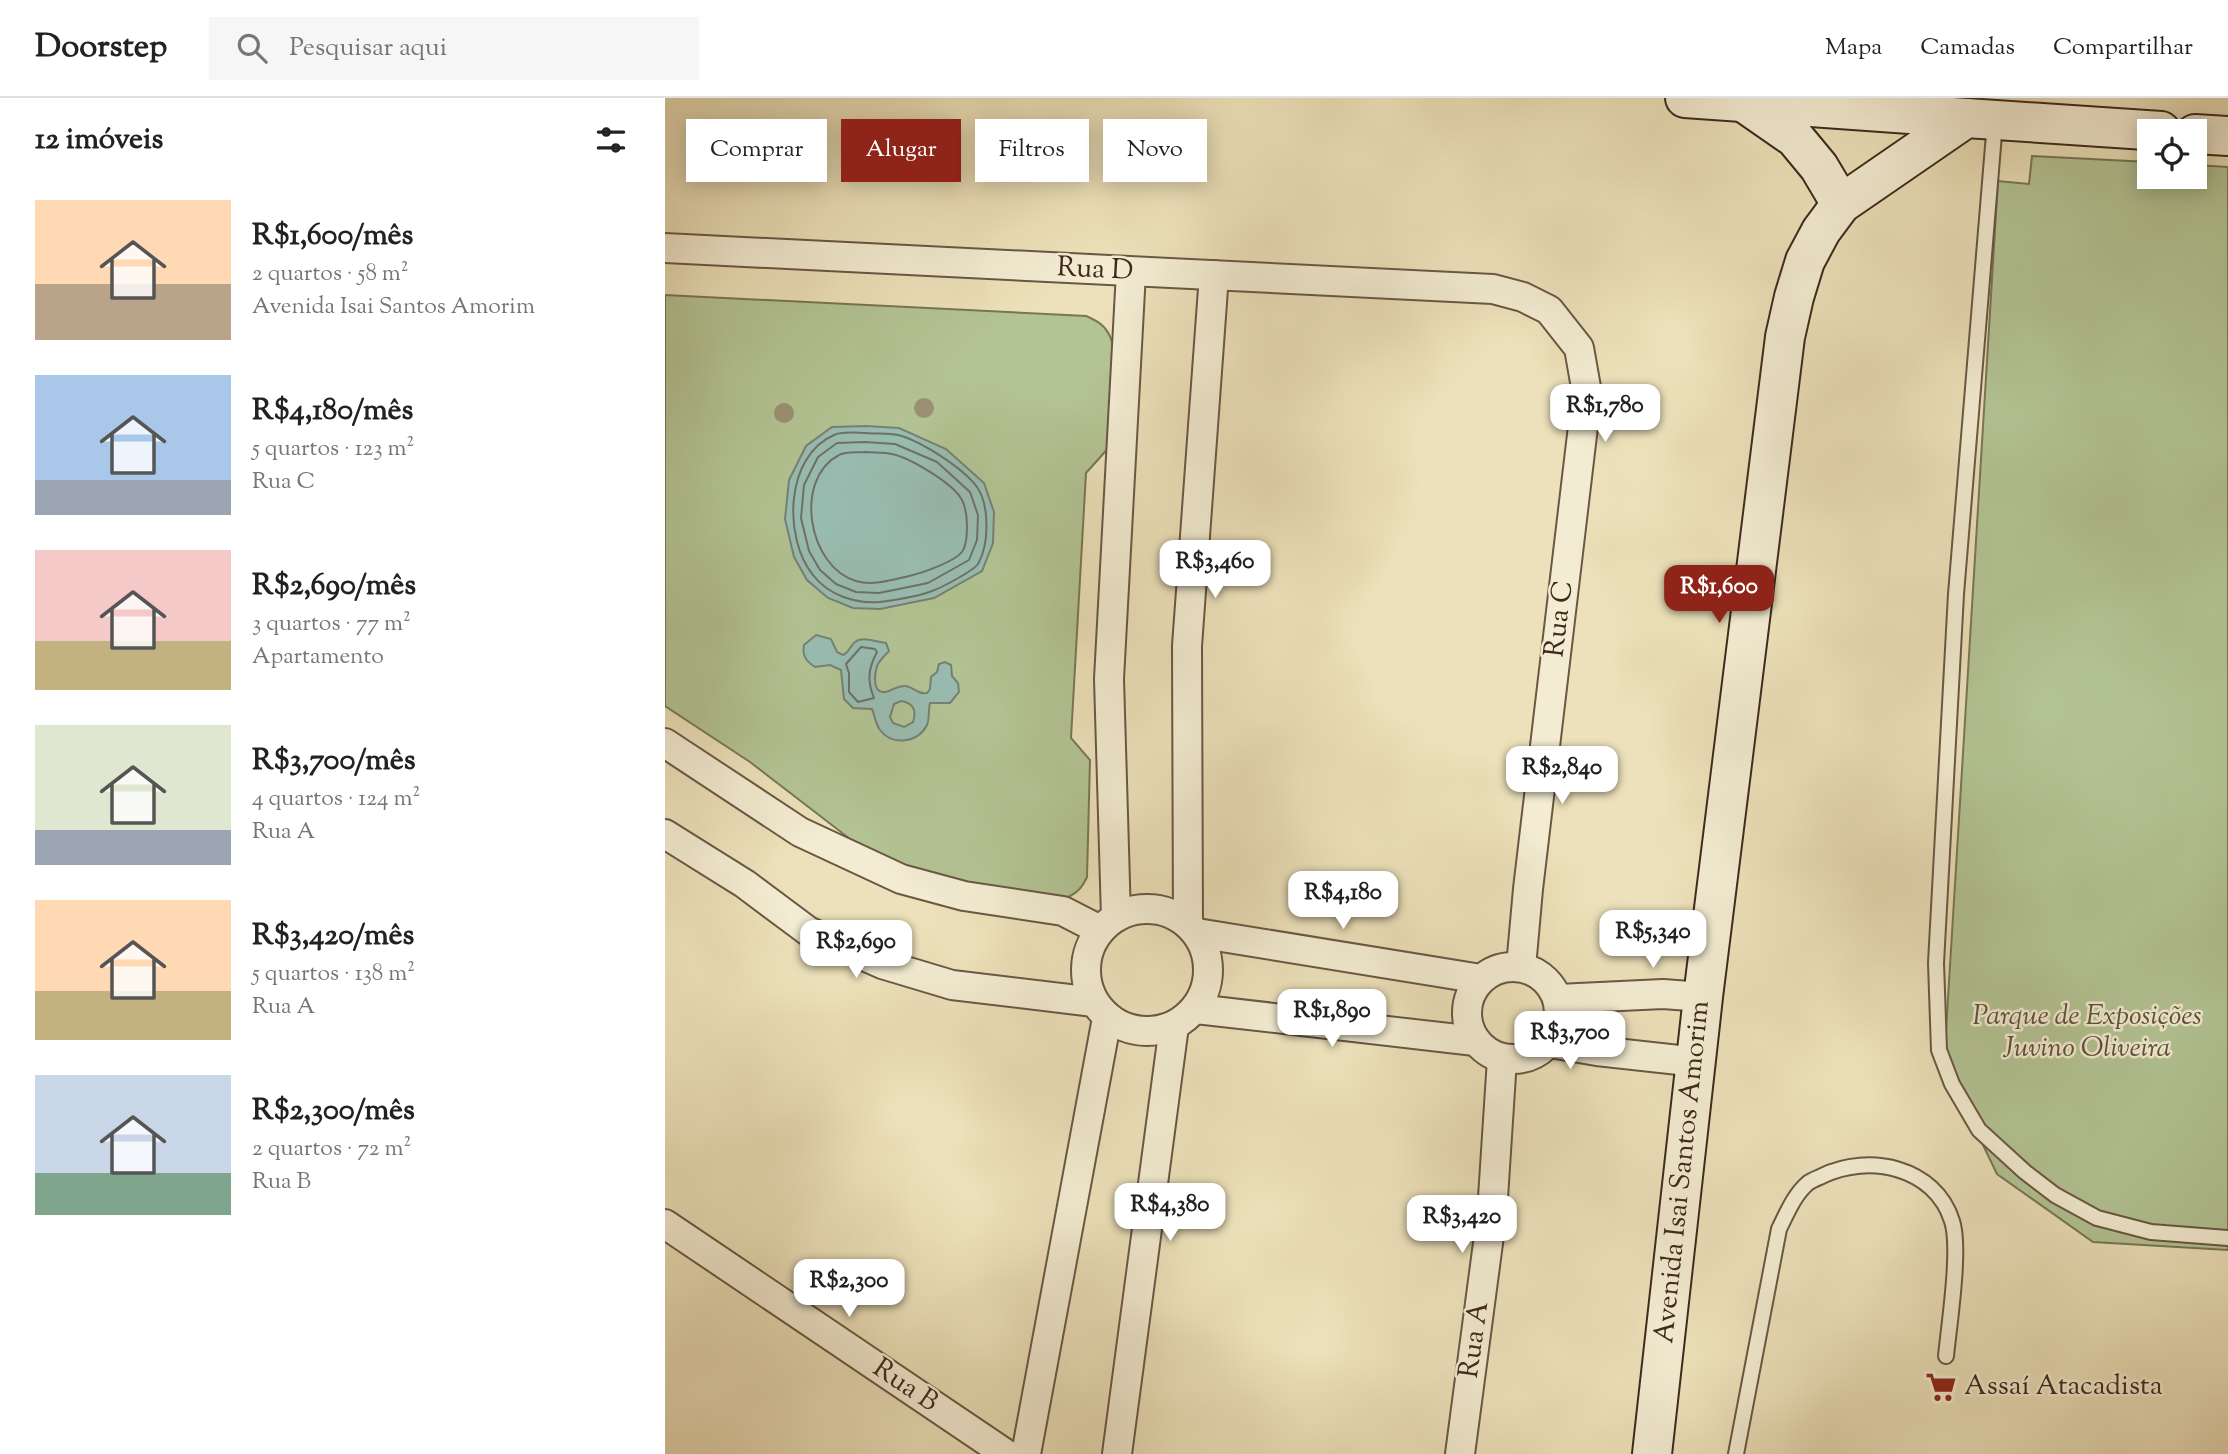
<!DOCTYPE html>
<html lang="pt">
<meta charset="utf-8">
<style>
:root{--surface:#fff;--page:#f6f6f6;--text:#222;--muted:#767676;--line:#e0e0e0;--accent:#8f2418}
body{margin:0;font-family:"Sorts Mill Goudy",serif;background:var(--page);color:var(--text);height:100vh;display:flex;flex-direction:column;font-size:26px;white-space:nowrap}
*{box-sizing:border-box;margin:0}
p{font-size:23px;color:var(--muted)}
.icon{flex:none;width:38px;height:38px;fill:none;stroke:currentColor;stroke-width:2;stroke-linecap:round;stroke-linejoin:round}
.map{position:relative;flex:1;overflow:hidden}
.drawer{display:flex;flex-direction:column;background:var(--surface);width:665px}
.drawer>*{flex:none}
.guide{position:absolute;left:21px;top:21px;width:665px;height:63px;display:flex;gap:14px}
.controls{position:absolute;left:1472px;top:21px;display:grid;gap:14px}
.controls a{display:grid;place-items:center;width:70px;height:70px;border-radius:0px;background:var(--surface);box-shadow:0 4px 18px #0003;font-size:35px}
.price{position:absolute;translate:-50% -60px;padding:0 16px;border-radius:14px;background:#fff;color:#222;font-size:23px;line-height:46px;filter:drop-shadow(0 2px 4px #0008)}
.price::after{content:'';position:absolute;left:50%;top:42px;width:21px;height:16px;margin-left:-10px;background:inherit;clip-path:polygon(0 0,100% 0,50% 100%)}
.price.on{background:var(--accent);color:#fff}
ul{padding:0;list-style:none}
li{display:flex;align-items:center;gap:21px;height:175px;padding:0 35px}
li span{display:grid;place-items:center;flex:none;width:196px;height:140px;border-radius:0px;color:#555}
li>.icon{margin-inline-start:auto}
span .icon{width:84px;height:84px;fill:#fffc;stroke-width:1}
li b{font-size:30px}
h2{display:flex;justify-content:space-between;align-items:center;height:84px;padding:0 35px;font-size:30px}
.chip{padding:0 24px;border-radius:0px;background:var(--surface);box-shadow:0 4px 18px #0003;font-size:24px;line-height:63px}
.chip.on{background:var(--accent);color:#fff}
header{display:flex;align-items:center;gap:42px;box-sizing:border-box;height:98px;padding:0 35px;background:var(--surface);border-bottom:2px solid var(--line)}
header strong{font-size:33px}
nav{display:flex;gap:38px;margin-inline-start:auto;font-size:24px}
.search{width:490px;height:63px;background:var(--page);display:flex;align-items:center;gap:18px;box-sizing:border-box;padding:0 24px;border-radius:0px;color:var(--muted);font-size:26px}
main{display:flex;flex:1;min-height:0}
.map>svg:first-child{display:block}
.green{fill:#b3c494;stroke:#787658;stroke-width:2}
.water{fill:#99bdb2;stroke:#758276;stroke-width:2;fill-rule:evenodd}
.lines{fill:none;stroke-linecap:round;stroke-linejoin:round}
.shore{stroke:#6c7368;stroke-width:2}
.lane-casing{stroke:#6a5744;stroke-width:18}
.street-casing{stroke:#6a5744;stroke-width:32}
.secondary-casing{stroke:#3e291d;stroke-width:42}
.lane{stroke:#f3ecd2;stroke-width:14}
.street{stroke:#f3ecd2;stroke-width:28}
.secondary{stroke:#f3ecd2;stroke-width:38}
.tree{fill:#9c9174}
.labels{text-anchor:middle;dominant-baseline:central;stroke-width:5;stroke-linejoin:round;paint-order:stroke}
.street-label{font-size:28px;fill:#3e291d;stroke:#f3ecd2}
.park-label{font-size:28px;font-style:italic;fill:#5b503b;stroke:#f3ecd2}
.poi-label{font-size:28px;fill:#3e291d;stroke:#f3ecd2;text-anchor:start}
</style>
<header>
<strong>Doorstep</strong>
<div class="search"><svg class="icon" aria-label="search" viewBox="0 0 24 24"><circle cx="10" cy="10" r="6"/><path d="M15 15l6 6"/></svg>Pesquisar aqui</div>
<nav><a>Mapa</a><a>Camadas</a><a>Compartilhar</a></nav>
</header>
<main>
<section class="drawer">
<h2>12 imóveis<svg class="icon" aria-label="filters" viewBox="0 0 24 24"><path d="M4 7h16M4 17h16"/><circle cx="9" cy="7" r="2"/><circle cx="15" cy="17" r="2"/></svg></h2>
<ul>
<li><span style="background:linear-gradient(#ffd9b3 60%,#b9a48a 0)"><svg class="icon" aria-label="home" viewBox="0 0 24 24"><path d="M3 11l9-7 9 7M6 9v11h12V9"/></svg></span><div><b>R$1,600/mês</b><p>2 quartos · 58 m²</p><p>Avenida Isai Santos Amorim</p></div></li>
<li><span style="background:linear-gradient(#a9c7e8 75%,#9aa5b1 0)"><svg class="icon" aria-label="home" viewBox="0 0 24 24"><path d="M3 11l9-7 9 7M6 9v11h12V9"/></svg></span><div><b>R$4,180/mês</b><p>5 quartos · 123 m²</p><p>Rua C</p></div></li>
<li><span style="background:linear-gradient(#f6c9c9 65%,#c2b280 0)"><svg class="icon" aria-label="home" viewBox="0 0 24 24"><path d="M3 11l9-7 9 7M6 9v11h12V9"/></svg></span><div><b>R$2,690/mês</b><p>3 quartos · 77 m²</p><p>Apartamento</p></div></li>
<li><span style="background:linear-gradient(#dfe7d0 75%,#9aa5b1 0)"><svg class="icon" aria-label="home" viewBox="0 0 24 24"><path d="M3 11l9-7 9 7M6 9v11h12V9"/></svg></span><div><b>R$3,700/mês</b><p>4 quartos · 124 m²</p><p>Rua A</p></div></li>
<li><span style="background:linear-gradient(#ffd9b3 65%,#c2b280 0)"><svg class="icon" aria-label="home" viewBox="0 0 24 24"><path d="M3 11l9-7 9 7M6 9v11h12V9"/></svg></span><div><b>R$3,420/mês</b><p>5 quartos · 138 m²</p><p>Rua A</p></div></li>
<li><span style="background:linear-gradient(#c9d6e8 70%,#7fa58c 0)"><svg class="icon" aria-label="home" viewBox="0 0 24 24"><path d="M3 11l9-7 9 7M6 9v11h12V9"/></svg></span><div><b>R$2,300/mês</b><p>2 quartos · 72 m²</p><p>Rua B</p></div></li>
</ul>
</section>
<div class="map">
<svg width="1563" height="1356" viewBox="0 0 1563 1356">
<rect width="100%" height="100%" fill="#ece1ba"/>
<filter id="stains"><feTurbulence type="fractalNoise" baseFrequency=".00286" numOctaves="4"/><feColorMatrix values="0 0 0 0 .2 0 0 0 0 .09 0 0 0 0 .02 0 0 0 .5 -.17"/></filter>
<radialGradient id="worn" r=".72"><stop offset=".6" stop-color="#630" stop-opacity="0"/><stop offset="1" stop-color="#630" stop-opacity=".3"/></radialGradient>
<g class="green">
<path d="M1367,58L1484,64V79H1530V67L1563,69V1152L1428,1144L1332,1076L1279,966L1333,83L1364,86Z"/>
<path d="M0,197L421,218C436,224 444,231 448,247L447,346L421,375L406,640L425,662L422,779C417,790 412,795 401,800L313,787L239,767L185,741L85,664L0,608Z"/>
</g>
<g class="water">
<path d="M201,328L234,330L281,351L319,385L329,414L328,445L317,473L269,500L215,511L188,510L163,500L142,482L129,459L120,421L124,382L141,348L167,329Z"/>
<path d="M151,537L166,541L172,554L178,557C185,554 184,549 190,544C198,538 212,544 221,545L224,553C220,557 216,561 213,566C210,573 206,596 220,594C228,593 232,587 241,588C250,590 253,597 262,595L265,591L266,579L272,574L274,566L280,564L286,567L287,578L293,585L294,594L285,605H265C263,612 265,619 262,627C253,645 227,648 215,632C210,625 210,618 207,611L188,610L179,601L176,572L165,567L150,569C141,563 137,558 139,547ZM236,603C248,605 252,612 248,624L239,629L228,625L225,619L229,606Z"/>
</g>
<g class="lines">
<g class="shore">
<path d="M201,335C211,336 223,335 233,337C256,343 298,370 312,389C325,408 324,447 313,466C308,473 276,490 267,493C252,499 230,502 215,504C190,506 163,497 148,477C118,440 120,358 169,337C177,333 192,335 201,335Z"/>
<path d="M200,344L230,346L272,364L305,394L313,417L312,442L304,462L263,485L214,495L191,494L171,486L155,472L144,453L136,420L139,387L153,359L172,345Z"/>
<path d="M200,354C209,355 218,354 227,356C245,360 288,385 297,402C301,410 302,419 302,428C302,436 302,447 297,454C289,464 257,475 244,478C227,482 208,488 191,483C143,469 128,381 174,357C181,353 192,355 200,354Z"/>
<path d="M196,549L210,551L212,554C203,571 202,583 209,600L193,604L184,594V575L181,566Z"/>
</g>
<g class="lane-casing">
<g id="lane">
<path d="M1330,24L1291,496L1271,865L1274,952L1287,986L1314,1032L1360,1074L1390,1097L1432,1120L1486,1134L1563,1140"/>
<path d="M1071,1356L1114,1131C1122,1115 1129,1097 1143,1085C1147,1082 1153,1080 1157,1078C1204,1055 1270,1069 1287,1123C1296,1150 1284,1227 1281,1258"/>
</g>
</g>
<g class="street-casing">
<g id="street">
<path d="M0,150L828,191L858,199L884,212L914,250L922,295L863,791L856,869"/>
<path d="M0,645L135,734L236,781L299,798L398,813L435,832"/>
<path d="M0,736L80,786L143,833L217,866L287,887L429,904"/>
<circle cx="482" cy="872" r="61"/>
<path d="M451,819L444,581L466,174"/>
<path d="M523,826L522,548L549,177"/>
<path d="M532,835L816,881"/>
<circle cx="848" cy="915" r="46"/>
<path d="M893,901L998,896L1038,899"/>
<path d="M531,911L810,943"/>
<path d="M885,945L932,953L1032,964"/>
<path d="M0,1126L341,1356"/>
<path d="M361,1356L442,920"/>
<path d="M452,1356L509,928"/>
<path d="M795,1356L827,1115L837,961"/>
</g>
</g>
<g class="secondary-casing">
<g id="secondary">
<path d="M1020,0L1301,20"/>
<path d="M1078,4L1130,40L1154,69L1176,106"/>
<path d="M1530,36L1563,38"/>
<path d="M987,1356L1038,899L1120,239L1129,199L1140,163L1156,133L1176,106L1301,20L1496,33"/>
</g>
</g>
<use href="#lane" class="lane"/>
<use href="#street" class="street"/>
<use href="#secondary" class="secondary"/>
</g>
<g class="tree">
<circle cx="259" cy="310" r="10"/>
<circle cx="119" cy="315" r="10"/>
</g>
<defs>
<g id="supermarket-bare" transform="scale(2.415)"><path d="M-6-5.5h2.5l.6 2H6L4.5 2H-2.5L-4.4-4H-6ZM-1.5 3.2a1.3 1.3 0 1 0 .1 0ZM3 3.2a1.3 1.3 0 1 0 .1 0Z" fill="#8f2418" stroke="#f3ecd2" stroke-width="2.5" paint-order="stroke"/></g>
</defs>
<g fill-rule="evenodd">
<use href="#supermarket-bare" x="1276" y="1289"/>
</g>
<g class="labels">
<g class="street-label">
<text transform="translate(430 172) rotate(3)">Rua D</text>
<text transform="translate(895 521) rotate(-83)">Rua C</text>
<text transform="translate(1018 1074) rotate(-84)">Avenida Isai Santos Amorim</text>
<text transform="translate(810 1242) rotate(-82)">Rua A</text>
<text transform="translate(240 1288) rotate(34)">Rua B</text>
</g>
<g class="park-label">
<text x="1422" y="919">Parque de Exposições<tspan x="1422" dy="32">Juvino Oliveira</tspan></text>
</g>
<g class="poi-label">
<text x="1299" y="1289">Assaí Atacadista</text>
</g>
</g>
<rect width="100%" height="100%" filter="url(#stains)"/>
<rect width="100%" height="100%" fill="url(#worn)"/>
</svg>
<div class="controls">
<a><svg class="icon" aria-label="locate" viewBox="0 0 24 24"><circle cx="12" cy="12" r="6"/><path d="M12 2v4M12 18v4M2 12h4M18 12h4"/></svg></a>
</div>
<b class="price" style="left:940px;top:346px">R$1,780</b>
<b class="price" style="left:550px;top:502px">R$3,460</b>
<b class="price on" style="left:1054px;top:527px">R$1,600</b>
<b class="price" style="left:897px;top:708px">R$2,840</b>
<b class="price" style="left:678px;top:833px">R$4,180</b>
<b class="price" style="left:988px;top:872px">R$5,340</b>
<b class="price" style="left:191px;top:882px">R$2,690</b>
<b class="price" style="left:667px;top:951px">R$1,890</b>
<b class="price" style="left:905px;top:973px">R$3,700</b>
<b class="price" style="left:505px;top:1145px">R$4,380</b>
<b class="price" style="left:797px;top:1157px">R$3,420</b>
<b class="price" style="left:184px;top:1221px">R$2,300</b>
<div class="guide">
<a class="chip">Comprar</a>
<a class="chip on">Alugar</a>
<a class="chip">Filtros</a>
<a class="chip">Novo</a>
</div>
</div>
</main>
